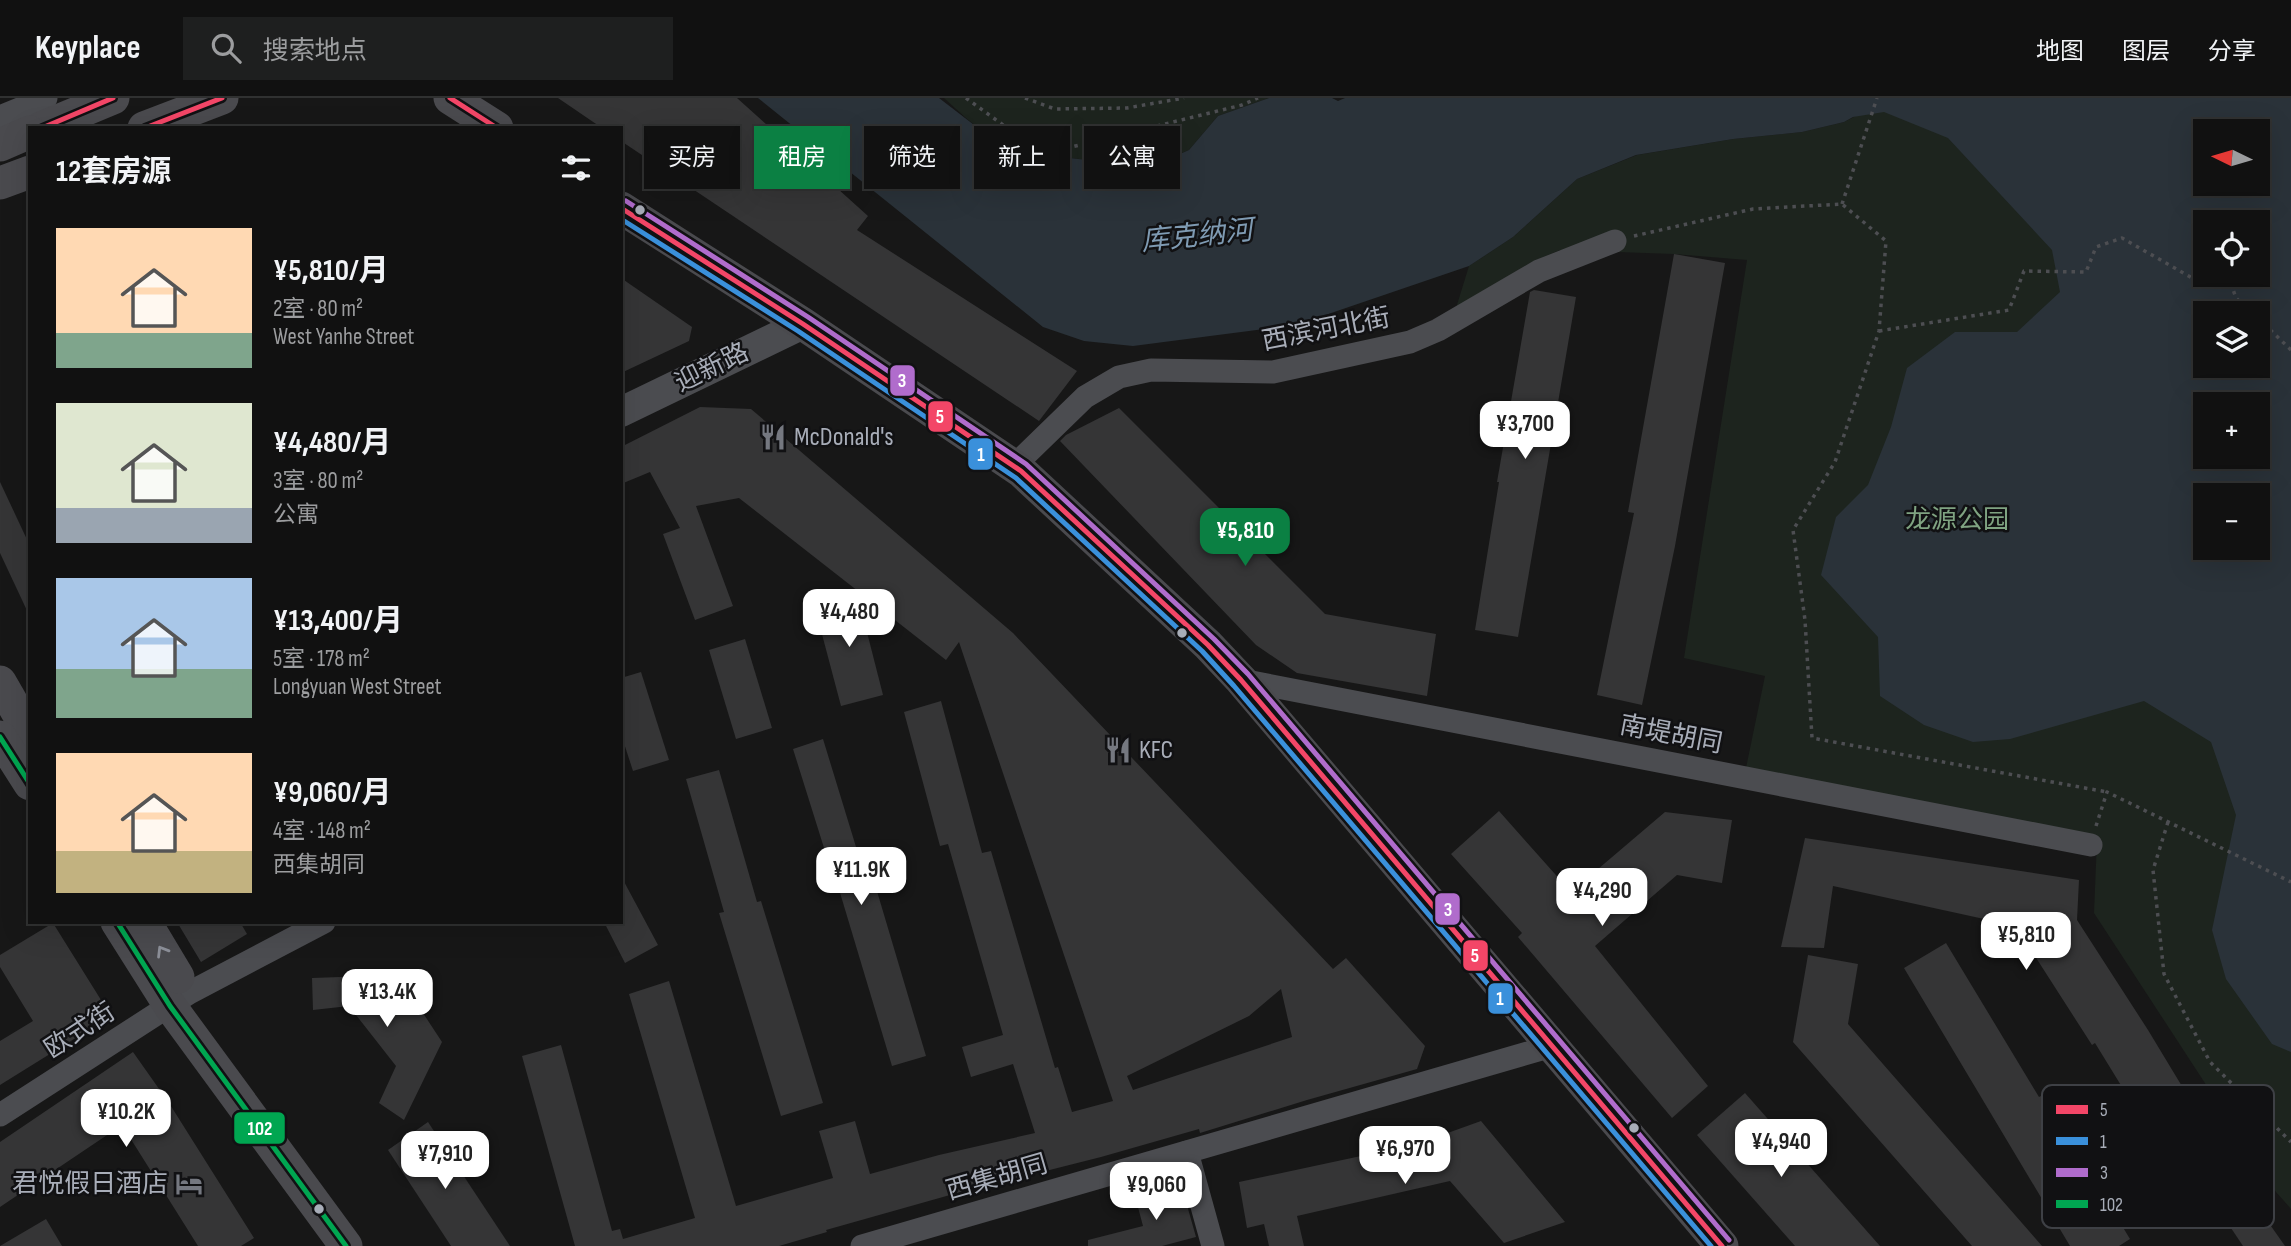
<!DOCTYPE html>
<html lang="zh">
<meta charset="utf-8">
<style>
:root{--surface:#111;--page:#1e1f1f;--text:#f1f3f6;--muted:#9c9d9f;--line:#303131;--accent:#0b8043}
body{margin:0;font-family:"Sofia Sans Condensed","Noto Sans SC",sans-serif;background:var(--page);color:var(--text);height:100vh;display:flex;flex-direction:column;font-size:26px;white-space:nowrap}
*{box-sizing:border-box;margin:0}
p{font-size:23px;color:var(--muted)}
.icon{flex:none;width:38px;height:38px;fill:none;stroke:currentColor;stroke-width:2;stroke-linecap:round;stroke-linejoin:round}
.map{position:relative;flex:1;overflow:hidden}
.side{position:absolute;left:28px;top:28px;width:595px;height:798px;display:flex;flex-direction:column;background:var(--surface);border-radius:0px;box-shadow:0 7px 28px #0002,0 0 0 2px var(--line)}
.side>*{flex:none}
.guide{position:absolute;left:644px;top:28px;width:665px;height:63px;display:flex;gap:14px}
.needle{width:46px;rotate:275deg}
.buttons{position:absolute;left:2193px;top:21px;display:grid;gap:14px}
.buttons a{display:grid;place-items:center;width:77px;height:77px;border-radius:0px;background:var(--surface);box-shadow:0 7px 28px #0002,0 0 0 2px var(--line);font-size:35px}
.price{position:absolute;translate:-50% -60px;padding:0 16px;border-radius:14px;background:#fff;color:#222;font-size:23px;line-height:46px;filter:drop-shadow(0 2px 4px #0008)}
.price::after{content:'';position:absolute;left:50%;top:42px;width:21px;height:16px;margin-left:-10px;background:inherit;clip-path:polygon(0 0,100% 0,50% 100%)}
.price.selected{background:var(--accent);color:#fff}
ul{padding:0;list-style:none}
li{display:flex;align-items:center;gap:21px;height:175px;padding:0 28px}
li span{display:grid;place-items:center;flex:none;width:196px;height:140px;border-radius:0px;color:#555}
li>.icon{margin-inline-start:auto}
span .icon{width:84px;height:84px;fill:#fffc;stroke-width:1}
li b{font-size:30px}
h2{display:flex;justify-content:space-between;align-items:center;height:84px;padding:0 28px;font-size:30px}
.chip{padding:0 24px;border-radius:0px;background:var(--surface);box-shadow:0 7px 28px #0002,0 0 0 2px var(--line);font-size:24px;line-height:63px}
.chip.selected{background:var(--accent);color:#fff}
header{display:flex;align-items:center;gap:42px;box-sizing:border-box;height:98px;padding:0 35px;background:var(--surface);border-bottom:2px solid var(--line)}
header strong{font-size:33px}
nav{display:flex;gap:38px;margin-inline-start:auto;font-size:24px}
.search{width:490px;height:63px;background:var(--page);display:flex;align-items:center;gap:18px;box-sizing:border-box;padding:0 24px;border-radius:0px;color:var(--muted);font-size:26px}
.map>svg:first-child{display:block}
.green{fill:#1d241e;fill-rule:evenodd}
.water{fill:#2a3239;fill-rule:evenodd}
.building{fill:#353536;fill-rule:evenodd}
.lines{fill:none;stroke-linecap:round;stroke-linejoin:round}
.path{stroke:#4d4e52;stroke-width:3.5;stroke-dasharray:3.5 5;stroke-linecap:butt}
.minor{stroke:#4b4c50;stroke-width:23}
.tertiary{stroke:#4b4c50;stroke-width:30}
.secondary{stroke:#4a4a4e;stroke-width:33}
.bus-1-casing{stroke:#111113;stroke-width:10}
.bus-2-casing{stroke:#111113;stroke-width:10}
.bus-3-casing{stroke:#111113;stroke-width:10}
.bus-4-casing{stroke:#111113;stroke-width:10}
.bus-1{stroke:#f34667;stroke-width:5}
.bus-2{stroke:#3a90db;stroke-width:5}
.bus-3{stroke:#b06ccc;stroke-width:5}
.bus-4{stroke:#00a651;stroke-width:5}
.oneway{stroke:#8c8f98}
.bus-dot{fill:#a8adb8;stroke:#111113;stroke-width:2.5}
.labels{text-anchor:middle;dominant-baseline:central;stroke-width:5;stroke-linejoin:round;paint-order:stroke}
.street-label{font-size:26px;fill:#a8adb8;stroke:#111113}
.poi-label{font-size:26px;fill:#a8adb8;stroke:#111113;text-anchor:start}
.park-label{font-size:26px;fill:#7fa381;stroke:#111113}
.water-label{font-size:28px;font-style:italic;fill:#7f9bb3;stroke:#111113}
.key{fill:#111113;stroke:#3e4045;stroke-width:2}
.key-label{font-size:19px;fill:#a8adb8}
.line-badge{stroke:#111113;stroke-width:2.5}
.badge-label{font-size:19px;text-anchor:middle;font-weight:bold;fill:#fff}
</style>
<header>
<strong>Keyplace</strong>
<div class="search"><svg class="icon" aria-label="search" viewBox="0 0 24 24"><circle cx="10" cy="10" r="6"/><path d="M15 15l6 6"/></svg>搜索地点</div>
<nav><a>地图</a><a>图层</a><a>分享</a></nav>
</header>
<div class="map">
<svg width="2291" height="1148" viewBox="0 0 2291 1148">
<rect width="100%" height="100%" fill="#171717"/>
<g class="green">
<path d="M944,0H1269L1218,18L1189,52L1150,69L1008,53L967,21Z"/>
<path d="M1891,0H2291V1111L2276,1094L2094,815L2097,742L1746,670L1765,578L1684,560L1747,162L1674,156L1560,152L1530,165L1456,210L1469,168L1513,139L1577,81L1637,57L1733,41L1802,34L1844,24ZM2205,33H2258V86H2205ZM2205,124H2258V177H2205ZM2205,215H2258V268H2205ZM2205,306H2258V359H2205ZM2205,397H2258V450H2205Z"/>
</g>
<path class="water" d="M758,0H939L1008,53L1150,69L1189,52L1218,18L1269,0H1332L1338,3L1345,0H2291V954L2272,946L2226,881L2212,832L2236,717L2211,644L2144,603L2010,641L1973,644L1924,627L1880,598L1878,539L1821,477L1836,419L1868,387L1891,329L1907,270L1955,234H2017L2060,194L2052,152L1948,40L1884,14L1853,19L1844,24L1802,34L1733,41L1636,57L1577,81L1513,139L1469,168L1296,227L1133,248L1084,243L1043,229ZM2205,33H2258V86H2205ZM2205,124H2258V177H2205ZM2205,215H2258V268H2205ZM2205,306H2258V359H2205ZM2205,397H2258V450H2205Z"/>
<g class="building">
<path d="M558,0H737L868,118L857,132L1077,273L1039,323L621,43V30H602Z"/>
<path d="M1674,156L1725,165L1675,448L1642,607L1597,597L1634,415L1628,414Z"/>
<path d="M621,180L692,229L689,243L621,275Z"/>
<path d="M1534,192L1576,199L1518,539L1475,532L1499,384H1497L1530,194Z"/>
<path d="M700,309L751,311L1013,535L1333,871L1346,860L1425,948L1417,971L1307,1002L1200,1035L1199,1031L1101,1059L950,1097L826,1132L827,1134L779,1148H575L522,958L561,947L612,1133L620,1131L623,1141L695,1120L629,896L669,883L736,1108L833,1080L819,1033L855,1023L870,1076L939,1057L1035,1035L1013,966L971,979L962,949L1003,937L948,746L940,748L904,614L941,603L982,755L991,753L1055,970L1058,969L1072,1014L1113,1003L959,544L946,562L739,400L696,408L733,508L695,522L663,436L680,430L650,374L621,386V349ZM1281,891L1292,939L1133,992L1127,978L1249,918Z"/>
<path d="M1119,310L1325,516L1436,536L1427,598L1297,575L1256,547L1060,343L1066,337Z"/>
<path d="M0,384L30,448V519L0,455Z"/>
<path d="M857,495L883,597L841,608L814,506Z"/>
<path d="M745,541L772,630L736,641L709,552Z"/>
<path d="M641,574L669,662L633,673L621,636V580Z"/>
<path d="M823,641L864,775L871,773L926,958L892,968L832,768L830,769L793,651Z"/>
<path d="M719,672L757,804L761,803L823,1005L781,1018L719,815L724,814L686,681Z"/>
<path d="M1499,713L1571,794L1665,714L1732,722L1722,785L1677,777L1595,848L1708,988L1672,1020L1518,839L1522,835L1451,756Z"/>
<path d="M1805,740L2079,782L2077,822L2148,932L2235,1076L2192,1103L2095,945L2092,947L2031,852L2007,826L1833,788L1824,850L1781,849Z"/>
<path d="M621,778L658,847L625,865L604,824H621Z"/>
<path d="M177,824H240L247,836L201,864Z"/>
<path d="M53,825L111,918L0,987V943L33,923L0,869V857Z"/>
<path d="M1946,845L2039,999L2043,997L2130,1141L2119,1148H2070L1904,870Z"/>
<path d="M1808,857L1858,866L1848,926L2042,1148H1972L1793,944Z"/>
<path d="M398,877L442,944L404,1022L379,1005L396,968L349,908L313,912L312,880Z"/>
<path d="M133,954L169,1005L254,1140L241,1148H198L122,1027L0,1109V1044Z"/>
<path d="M1745,995L1880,1148H1795L1697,1037Z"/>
<path d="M1481,1023L1565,1124L1504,1145L1450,1083L1297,1118L1304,1148H1269L1264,1126L1247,1130L1239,1084L1417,1046Z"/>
<path d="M428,1024L510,1148H451L388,1052Z"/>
<path d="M1181,1086L1196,1139L1162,1148H1088V1142L1143,1128L1135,1098Z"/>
<path d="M2259,1111L2285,1148H2243L2231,1130Z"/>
<path d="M46,1121L62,1148H0Z"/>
</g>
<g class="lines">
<g class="path">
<path d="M966,0L1043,56L1242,7L1258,0"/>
<path d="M1025,0L1055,11L1127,10L1184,0"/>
<path d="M1842,106L1877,0"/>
<path d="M1634,138L1753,111L1842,106L1886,143L1879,233L1835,364L1793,432L1805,522L1812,640L2107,694"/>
<path d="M2228,177L2236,200L2252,215"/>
<path d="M2258,220L2291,252"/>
<path d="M1879,233L2009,212L2024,173L2086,174L2096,149L2122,140L2194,181L2210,177"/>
<path d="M2168,724L2153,772L2164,876L2210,964L2291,1044"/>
<path d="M2096,728L2107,694L2291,784"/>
</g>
<g class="minor">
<path d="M0,19L46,0"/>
<path d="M1014,368L1085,299L1119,279L1151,272L1273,274L1410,244L1438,232L1539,173L1615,143"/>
<path d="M1241,582L2091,747"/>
<path d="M0,1017L189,895L324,824"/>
<path d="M1187,1054L1213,1148"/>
<path d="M862,1148L1552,948"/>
</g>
<path class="tertiary" d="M621,314L803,226"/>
<g class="secondary">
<path d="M450,0L497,30"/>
<path d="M41,30L113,0"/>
<path d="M144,30L222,0"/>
<path d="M0,47L30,34"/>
<path d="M0,85L30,74"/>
<path d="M621,110L803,226L1021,373L1208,547L1241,582L1722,1148"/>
<path d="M0,584L30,636"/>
<path d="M0,639L30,686"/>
<path d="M117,824L170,908L346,1148"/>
<path d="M145,824L178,879"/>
</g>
<g class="bus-1-casing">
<g id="bus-1">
<path d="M450,0L497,30"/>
<path d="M42,30L113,0"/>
<path d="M145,30L222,0"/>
<path d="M621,110L803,226L1021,373L1208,547L1241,582L1722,1148"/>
</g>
</g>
<g class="bus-2-casing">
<path id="bus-2" d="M621,121L798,233L1016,380L1202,553L1234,588L1711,1148"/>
</g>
<g class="bus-3-casing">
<path id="bus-3" d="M626,103L808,219L1026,366L1214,541L1248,576L1729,1142"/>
</g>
<g class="bus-4-casing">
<g id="bus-4">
<path d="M0,639L30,686"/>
<path d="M117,824L170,908L346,1148"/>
</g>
</g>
<use href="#bus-1" class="bus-1"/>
<use href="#bus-2" class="bus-2"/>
<use href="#bus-3" class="bus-3"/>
<use href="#bus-4" class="bus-4"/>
</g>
<defs><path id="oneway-chevron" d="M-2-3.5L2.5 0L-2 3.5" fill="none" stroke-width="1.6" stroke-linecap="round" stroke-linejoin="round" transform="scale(1.75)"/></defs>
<use class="oneway" href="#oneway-chevron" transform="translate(162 853) rotate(-121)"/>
<defs>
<g id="restaurant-bare" transform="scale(2.1)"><path d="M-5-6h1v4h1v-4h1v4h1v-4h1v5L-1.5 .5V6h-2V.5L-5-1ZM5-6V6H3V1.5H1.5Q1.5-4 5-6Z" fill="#757880" stroke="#111113" stroke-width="2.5" paint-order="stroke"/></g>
<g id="hotel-bare" transform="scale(2.1)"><path d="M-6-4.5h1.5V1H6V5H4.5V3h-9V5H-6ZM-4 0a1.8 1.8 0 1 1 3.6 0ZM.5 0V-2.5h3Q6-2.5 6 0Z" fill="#757880" stroke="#111113" stroke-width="2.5" paint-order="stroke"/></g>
</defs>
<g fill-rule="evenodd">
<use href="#restaurant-bare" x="773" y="339"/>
<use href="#restaurant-bare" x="1118" y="652"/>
<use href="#hotel-bare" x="189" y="1086"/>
</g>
<g class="bus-dot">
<circle cx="640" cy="112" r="6"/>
<circle cx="1182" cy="535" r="6"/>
<circle cx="1634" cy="1030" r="6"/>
<circle cx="319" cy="1111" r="6"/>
</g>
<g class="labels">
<g class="street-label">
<text transform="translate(1326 232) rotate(-11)">西滨河北街</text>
<text transform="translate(712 270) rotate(-26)">迎新路</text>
<text transform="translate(1671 637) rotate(11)">南堤胡同</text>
<text transform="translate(80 933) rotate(-33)">欧式街</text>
<text transform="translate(997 1080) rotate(-16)">西集胡同</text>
</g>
<g class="poi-label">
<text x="794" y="339">McDonald's</text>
<text x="1139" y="652">KFC</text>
<text x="168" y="1086" text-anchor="end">君悦假日酒店</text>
</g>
<g class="park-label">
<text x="1957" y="422">龙源公园</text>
</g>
<g class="water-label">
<text transform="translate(1197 138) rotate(-6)">库克纳河</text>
</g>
</g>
<rect x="2042" y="987" width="232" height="143" rx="10" class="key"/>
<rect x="2056" y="1007" width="32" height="9" fill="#f34667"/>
<rect x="2056" y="1039" width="32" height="8" fill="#3a90db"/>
<rect x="2056" y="1070" width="32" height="9" fill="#b06ccc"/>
<rect x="2056" y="1102" width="32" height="8" fill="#00a651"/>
<g class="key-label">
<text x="2100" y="1018">5</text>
<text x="2100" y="1050">1</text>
<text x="2100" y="1081">3</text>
<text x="2100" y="1113">102</text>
</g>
<g class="line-badge">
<rect x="889" y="266" width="27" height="33" rx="7" fill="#b06ccc"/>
<rect x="927" y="302" width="27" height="33" rx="7" fill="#f34667"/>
<rect x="967" y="339" width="27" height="34" rx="7" fill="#3a90db"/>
<rect x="1434" y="794" width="27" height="34" rx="7" fill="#b06ccc"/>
<rect x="1462" y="841" width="27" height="33" rx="7" fill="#f34667"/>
<rect x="1487" y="884" width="27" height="33" rx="7" fill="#3a90db"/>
<rect x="233" y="1013" width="53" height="34" rx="7" fill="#00a651"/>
</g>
<g class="badge-label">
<text x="902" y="289">3</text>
<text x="940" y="325">5</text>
<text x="981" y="363">1</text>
<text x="1448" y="818">3</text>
<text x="1475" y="864">5</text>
<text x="1500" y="907">1</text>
<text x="260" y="1037">102</text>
</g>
</svg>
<div class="buttons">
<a><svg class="needle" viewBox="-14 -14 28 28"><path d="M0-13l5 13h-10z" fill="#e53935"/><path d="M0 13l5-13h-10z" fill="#9c9d9f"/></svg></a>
<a><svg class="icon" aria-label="locate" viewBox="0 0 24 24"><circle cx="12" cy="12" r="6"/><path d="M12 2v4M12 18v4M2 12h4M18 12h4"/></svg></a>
<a><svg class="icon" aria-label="layers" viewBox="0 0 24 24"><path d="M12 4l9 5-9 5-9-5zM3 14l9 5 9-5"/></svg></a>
<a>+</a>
<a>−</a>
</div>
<b class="price" style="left:1525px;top:363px">¥3,700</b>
<b class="price selected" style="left:1245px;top:470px">¥5,810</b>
<b class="price" style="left:849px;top:551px">¥4,480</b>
<b class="price" style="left:861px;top:809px">¥11.9K</b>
<b class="price" style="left:1602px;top:830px">¥4,290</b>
<b class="price" style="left:2026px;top:874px">¥5,810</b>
<b class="price" style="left:387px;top:931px">¥13.4K</b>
<b class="price" style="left:126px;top:1051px">¥10.2K</b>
<b class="price" style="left:1781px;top:1081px">¥4,940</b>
<b class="price" style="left:1405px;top:1088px">¥6,970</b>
<b class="price" style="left:445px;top:1093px">¥7,910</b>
<b class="price" style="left:1156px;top:1124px">¥9,060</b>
<div class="guide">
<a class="chip">买房</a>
<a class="chip selected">租房</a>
<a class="chip">筛选</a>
<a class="chip">新上</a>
<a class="chip">公寓</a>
</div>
<section class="side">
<h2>12套房源<svg class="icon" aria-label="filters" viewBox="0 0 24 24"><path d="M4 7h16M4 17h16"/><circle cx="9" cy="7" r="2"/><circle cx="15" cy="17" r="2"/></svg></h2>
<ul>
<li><span style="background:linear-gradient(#ffd9b3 75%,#7fa58c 0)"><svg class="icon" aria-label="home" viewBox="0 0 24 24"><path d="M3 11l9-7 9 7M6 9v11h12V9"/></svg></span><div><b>¥5,810/月</b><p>2室 · 80 m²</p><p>West Yanhe Street</p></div></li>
<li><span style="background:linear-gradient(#dfe7d0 75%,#9aa5b1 0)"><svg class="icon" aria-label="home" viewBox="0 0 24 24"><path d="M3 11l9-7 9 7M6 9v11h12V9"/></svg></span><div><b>¥4,480/月</b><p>3室 · 80 m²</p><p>公寓</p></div></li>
<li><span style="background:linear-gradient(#a9c7e8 65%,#7fa58c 0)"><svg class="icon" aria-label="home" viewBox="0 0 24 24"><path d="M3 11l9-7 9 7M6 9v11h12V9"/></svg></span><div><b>¥13,400/月</b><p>5室 · 178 m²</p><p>Longyuan West Street</p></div></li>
<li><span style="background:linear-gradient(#ffd9b3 70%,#c2b280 0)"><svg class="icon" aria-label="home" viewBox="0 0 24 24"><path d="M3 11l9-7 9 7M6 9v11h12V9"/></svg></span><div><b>¥9,060/月</b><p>4室 · 148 m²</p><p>西集胡同</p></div></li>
</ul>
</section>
</div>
